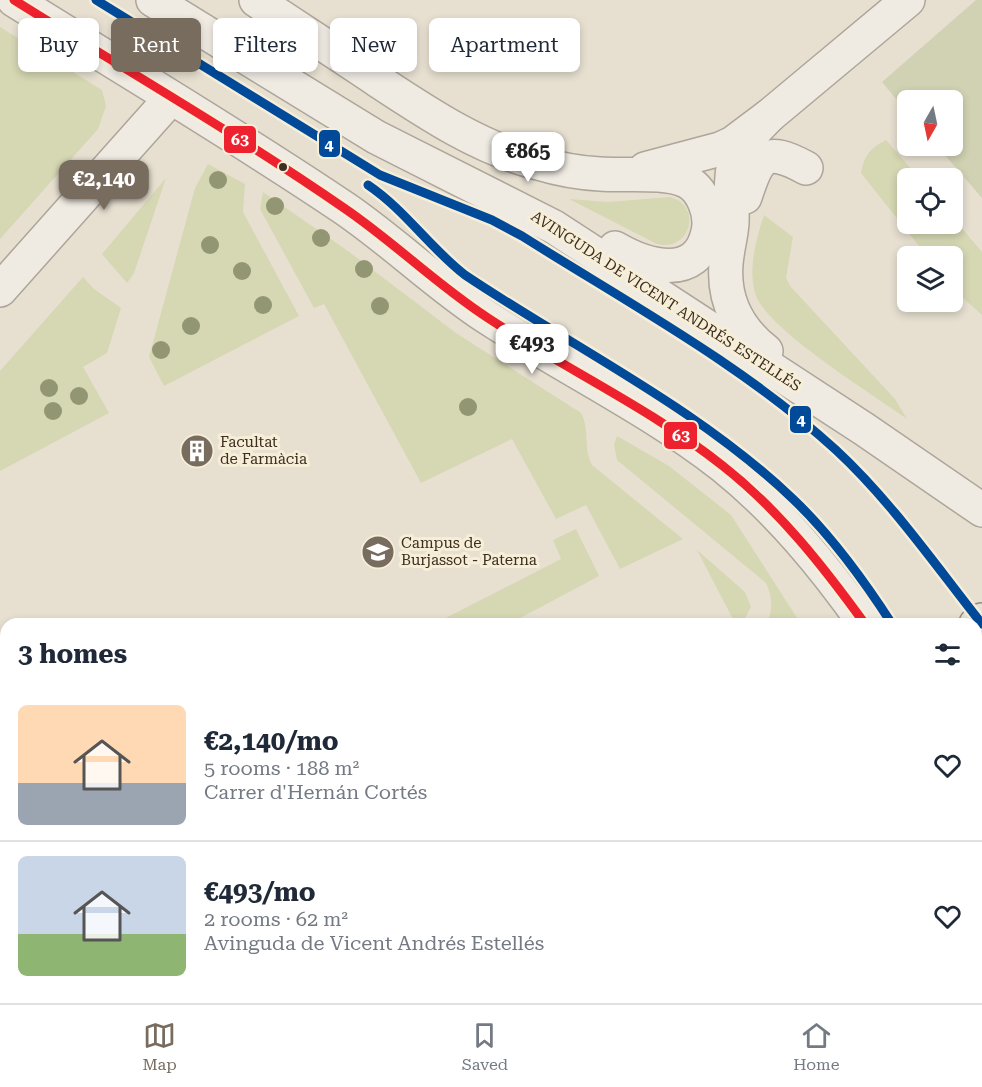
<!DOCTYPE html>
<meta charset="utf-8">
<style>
:root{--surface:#fff;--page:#f6f6f7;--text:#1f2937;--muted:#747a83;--line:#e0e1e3;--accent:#786c5e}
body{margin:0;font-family:"Roboto Serif",serif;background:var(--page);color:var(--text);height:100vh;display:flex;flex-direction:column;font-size:22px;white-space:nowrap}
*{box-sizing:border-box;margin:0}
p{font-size:20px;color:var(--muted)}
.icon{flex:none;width:33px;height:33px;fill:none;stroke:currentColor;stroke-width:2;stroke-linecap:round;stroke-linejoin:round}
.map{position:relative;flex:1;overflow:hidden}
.sheet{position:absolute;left:0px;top:618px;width:982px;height:386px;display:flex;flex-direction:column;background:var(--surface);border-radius:18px 18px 0 0;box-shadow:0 3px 9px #0003}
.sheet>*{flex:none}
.banner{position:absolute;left:18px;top:18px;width:600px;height:54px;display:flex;gap:12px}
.needle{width:39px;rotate:189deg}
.tools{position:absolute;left:897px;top:90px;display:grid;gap:12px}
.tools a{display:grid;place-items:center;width:66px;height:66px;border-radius:9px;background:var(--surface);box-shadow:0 3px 9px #0003;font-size:30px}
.price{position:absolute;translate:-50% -51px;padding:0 14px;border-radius:12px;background:#fff;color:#222;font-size:20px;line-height:39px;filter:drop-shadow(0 2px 3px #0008)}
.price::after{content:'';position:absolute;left:50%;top:36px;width:18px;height:14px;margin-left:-9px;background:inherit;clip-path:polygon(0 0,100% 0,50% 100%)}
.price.current{background:var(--accent);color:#fff}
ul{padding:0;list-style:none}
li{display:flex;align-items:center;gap:18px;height:150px;padding:0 18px}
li+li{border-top:2px solid var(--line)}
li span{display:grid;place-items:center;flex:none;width:168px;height:120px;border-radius:9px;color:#555}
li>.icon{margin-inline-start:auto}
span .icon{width:72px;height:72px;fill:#fffc;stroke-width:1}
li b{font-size:26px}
h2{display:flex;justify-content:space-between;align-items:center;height:72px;padding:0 18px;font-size:26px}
.tag{padding:0 21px;border-radius:9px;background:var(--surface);box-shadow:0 3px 9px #0003;font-size:21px;line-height:54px}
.tag.current{background:var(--accent);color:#fff}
.tab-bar{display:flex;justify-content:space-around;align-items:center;height:84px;border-top:2px solid var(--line);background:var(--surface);font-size:16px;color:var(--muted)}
.tab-bar a{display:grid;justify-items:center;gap:3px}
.tab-bar .current{color:var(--accent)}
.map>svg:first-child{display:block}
.green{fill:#d6d7b3}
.cemetery{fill:#d1d1b3}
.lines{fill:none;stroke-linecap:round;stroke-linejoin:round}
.minor-casing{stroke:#ada599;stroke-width:36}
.major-casing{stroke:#928b80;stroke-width:36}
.minor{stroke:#efebe3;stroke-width:33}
.major{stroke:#e6e1d4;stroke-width:33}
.bus-1-casing{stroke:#f7eed8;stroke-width:14}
.bus-1{stroke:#ed222e;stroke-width:9}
.tram-1-casing{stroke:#f7eed8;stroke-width:14}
.tram-1{stroke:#004a99;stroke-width:9}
.tree{fill:#929673}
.bus-dot{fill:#3d2e20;stroke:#f7eed8;stroke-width:2}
.labels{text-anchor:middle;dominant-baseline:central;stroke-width:6;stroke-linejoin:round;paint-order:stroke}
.street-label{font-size:15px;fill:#3d2e20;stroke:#f7eed8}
.poi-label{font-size:15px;fill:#3d2e20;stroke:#f7eed8;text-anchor:start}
.line-badge{stroke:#f7eed8;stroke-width:2}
.badge-label{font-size:16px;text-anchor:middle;font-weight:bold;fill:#fff}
</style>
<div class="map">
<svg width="982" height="1003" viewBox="0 0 982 1003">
<rect width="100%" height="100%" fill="#e7e0d1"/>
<g class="green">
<path d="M0,27L102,90L106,106L98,129L0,239Z"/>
<path d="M886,140L919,178H908V224H952L953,218L982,252V315L953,289L952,256H927L861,173C864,156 870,148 886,140Z"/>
<path d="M208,164L245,184L243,212L299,316L164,386L149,357L195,188Z"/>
<path d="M166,178L134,273L127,283L102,254Z"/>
<path d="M263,192L348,251L456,333L581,413C590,429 583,448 592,465L683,539L620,569L586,505L556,519L512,439L421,483L324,304L314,308L260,209Z"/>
<path d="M670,197C702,205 692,252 657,244L569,199L608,202Z"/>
<path d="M764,215L793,237L786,278L790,286L895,399L907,419C874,395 765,329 755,293C748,267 756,240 764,215Z"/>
<path d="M83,277L94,289L121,308L107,353L83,367L109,413L0,471V371Z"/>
<path d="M617,436L669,466L731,515L801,624H766C774,611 772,596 766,583L617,460L614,445Z"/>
<path d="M576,529L599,576L509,624H434L561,559L553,540Z"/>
<path d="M697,550L745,592L751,607L745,618L735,623Z"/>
<path d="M260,998H346L335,1003H250Z"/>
</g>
<path class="cemetery" d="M976,0H982V198L937,146H952V100H908L907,112L882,82Z"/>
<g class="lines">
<g class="minor-casing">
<g id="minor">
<path d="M14,0C124,69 236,135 344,208C394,242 437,285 488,318C565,368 650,409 723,466C779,511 824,566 865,624"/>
<path d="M153,0L376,137L554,227L864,429L982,510"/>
<path d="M256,0C296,27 337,53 377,80C427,113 479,148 538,163C558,169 579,173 600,174C625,176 664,171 686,181C703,189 712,215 708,232C697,282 646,266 615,248"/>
<path d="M645,169L720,149L733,143L769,116L908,0"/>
<path d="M745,197C758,157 764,145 806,168"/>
<path d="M0,290L171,98"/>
<path d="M766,351C738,329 723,301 726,264C727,250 731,237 732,223C733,204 729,183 734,164C739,145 756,130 769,116"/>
</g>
</g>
<g class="major-casing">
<g id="major">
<path d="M976,624L982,620"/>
<path d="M976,925L982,930"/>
<path d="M507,1003L517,998"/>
<path d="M614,1003L624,998"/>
</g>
</g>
<use href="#minor" class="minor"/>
<use href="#major" class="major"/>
<g class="bus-1-casing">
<path id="bus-1" d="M14,0C124,69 237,134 344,208C394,242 437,285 488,318C565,369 650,408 723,466C779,510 823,566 865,624"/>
</g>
<use href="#bus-1" class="bus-1"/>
<g class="tram-1-casing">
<g id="tram-1">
<path d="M96,0L380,175L492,220L522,236C628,303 743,365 836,450C891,501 936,566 982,624"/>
<path d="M368,185C405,210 430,248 465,275C574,348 698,408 793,499C832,536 863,579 892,624"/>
</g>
</g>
<use href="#tram-1" class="tram-1"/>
</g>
<g class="tree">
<circle cx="218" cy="180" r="9"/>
<circle cx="275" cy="206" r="9"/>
<circle cx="321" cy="238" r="9"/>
<circle cx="210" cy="245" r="9"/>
<circle cx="364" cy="269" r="9"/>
<circle cx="242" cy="271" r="9"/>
<circle cx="263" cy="305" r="9"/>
<circle cx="380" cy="306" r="9"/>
<circle cx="191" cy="326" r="9"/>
<circle cx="161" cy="350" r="9"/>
<circle cx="49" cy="388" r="9"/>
<circle cx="79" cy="396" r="9"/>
<circle cx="468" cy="407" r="9"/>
<circle cx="53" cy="411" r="9"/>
</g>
<defs>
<g id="building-disc" transform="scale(1.725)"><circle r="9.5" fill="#786c5e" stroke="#f7eed8"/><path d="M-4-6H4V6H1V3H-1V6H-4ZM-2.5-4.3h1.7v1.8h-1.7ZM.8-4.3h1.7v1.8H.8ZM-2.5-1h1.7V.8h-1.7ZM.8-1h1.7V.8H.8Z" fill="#fff"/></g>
<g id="university-disc" transform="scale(1.725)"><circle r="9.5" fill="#786c5e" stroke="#f7eed8"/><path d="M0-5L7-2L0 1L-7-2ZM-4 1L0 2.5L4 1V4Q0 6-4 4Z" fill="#fff"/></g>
</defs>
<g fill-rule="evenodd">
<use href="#building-disc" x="197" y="451"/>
<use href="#university-disc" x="378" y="552"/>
</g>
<circle class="bus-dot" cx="283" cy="167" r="5"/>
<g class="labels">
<g class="street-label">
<text transform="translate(666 301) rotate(33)">AVINGUDA DE VICENT ANDRÉS ESTELLÉS</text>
</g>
<g class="poi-label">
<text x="220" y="442">Facultat<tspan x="220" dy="17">de Farmàcia</tspan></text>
<text x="401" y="543">Campus de<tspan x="401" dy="17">Burjassot - Paterna</tspan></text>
</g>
</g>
<g class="line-badge">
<rect x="223" y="125" width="34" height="29" rx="6" fill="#ed222e"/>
<rect x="318" y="129" width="23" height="29" rx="6" fill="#004a99"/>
<rect x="789" y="405" width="23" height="29" rx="6" fill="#004a99"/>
<rect x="663" y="421" width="35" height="29" rx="6" fill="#ed222e"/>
</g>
<g class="badge-label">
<text x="240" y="145">63</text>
<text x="329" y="150">4</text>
<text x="801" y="425">4</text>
<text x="681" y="441">63</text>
</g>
</svg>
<div class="tools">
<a><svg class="needle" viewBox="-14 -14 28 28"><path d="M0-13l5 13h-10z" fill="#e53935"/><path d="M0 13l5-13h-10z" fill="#747a83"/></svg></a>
<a><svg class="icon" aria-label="locate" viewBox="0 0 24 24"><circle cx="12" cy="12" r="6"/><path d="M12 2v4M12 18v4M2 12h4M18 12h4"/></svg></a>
<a><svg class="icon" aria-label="layers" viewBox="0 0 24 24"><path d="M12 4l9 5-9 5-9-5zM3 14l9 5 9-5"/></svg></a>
</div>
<b class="price" style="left:528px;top:183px">€865</b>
<b class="price current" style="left:104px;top:211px">€2,140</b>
<b class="price" style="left:532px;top:375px">€493</b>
<div class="banner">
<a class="tag">Buy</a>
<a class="tag current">Rent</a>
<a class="tag">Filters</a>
<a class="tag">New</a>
<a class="tag">Apartment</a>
</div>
<section class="sheet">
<h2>3 homes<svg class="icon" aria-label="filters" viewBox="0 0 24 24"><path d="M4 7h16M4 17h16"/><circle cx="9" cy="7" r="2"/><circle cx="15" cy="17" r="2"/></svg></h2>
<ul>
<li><span style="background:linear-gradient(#ffd9b3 65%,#9aa5b1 0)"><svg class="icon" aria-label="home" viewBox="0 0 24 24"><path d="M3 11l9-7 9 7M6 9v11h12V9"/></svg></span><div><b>€2,140/mo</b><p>5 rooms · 188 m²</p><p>Carrer d'Hernán Cortés</p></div><svg class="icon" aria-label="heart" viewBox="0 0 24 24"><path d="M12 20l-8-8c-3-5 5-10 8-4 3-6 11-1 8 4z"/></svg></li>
<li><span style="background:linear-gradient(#c9d6e8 65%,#8fb573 0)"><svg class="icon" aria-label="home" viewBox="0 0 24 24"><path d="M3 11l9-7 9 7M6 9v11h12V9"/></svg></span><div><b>€493/mo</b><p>2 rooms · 62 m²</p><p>Avinguda de Vicent Andrés Estellés</p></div><svg class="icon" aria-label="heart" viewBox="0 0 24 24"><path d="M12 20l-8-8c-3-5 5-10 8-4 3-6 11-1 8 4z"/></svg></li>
</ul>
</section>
</div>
<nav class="tab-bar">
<a class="current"><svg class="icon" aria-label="map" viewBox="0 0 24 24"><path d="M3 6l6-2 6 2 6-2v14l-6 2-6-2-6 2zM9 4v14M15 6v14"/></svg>Map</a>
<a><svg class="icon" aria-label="saved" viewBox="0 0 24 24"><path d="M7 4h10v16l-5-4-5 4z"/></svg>Saved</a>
<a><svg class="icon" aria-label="home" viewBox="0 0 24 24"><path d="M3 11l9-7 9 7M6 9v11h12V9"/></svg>Home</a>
</nav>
